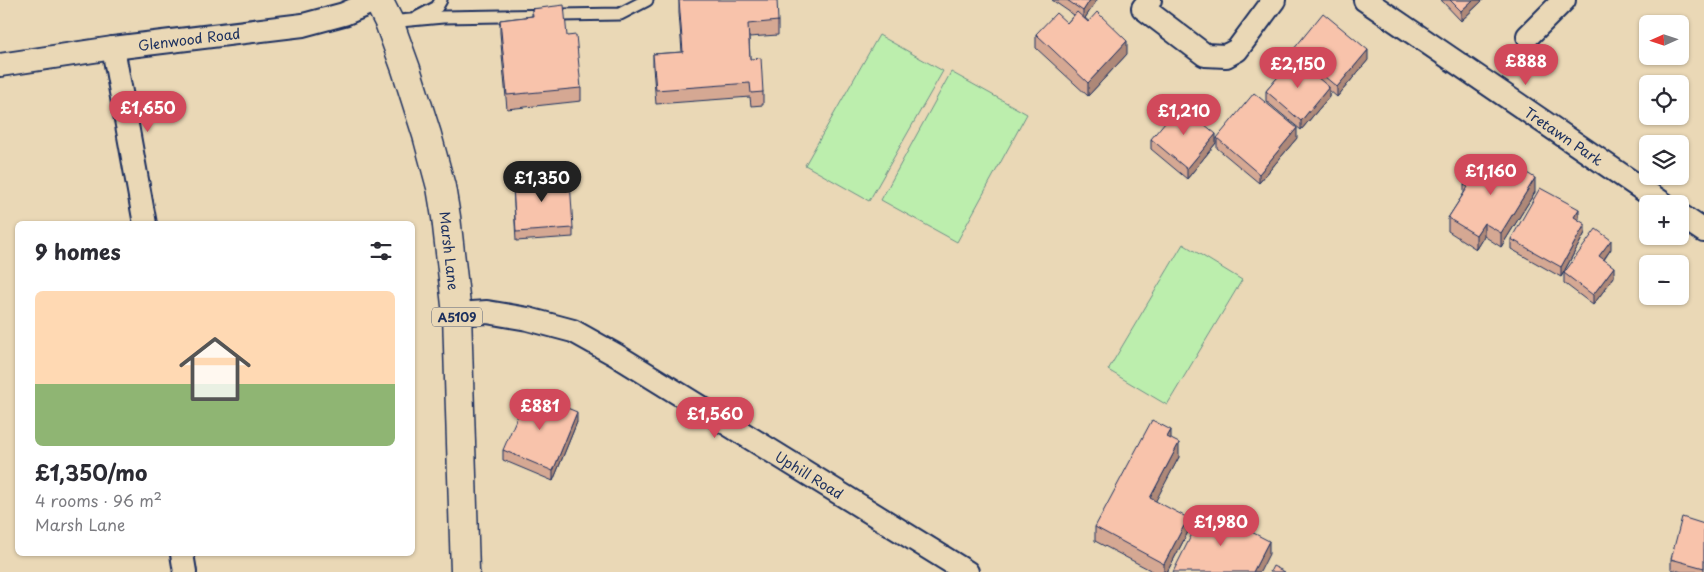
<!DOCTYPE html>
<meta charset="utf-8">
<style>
:root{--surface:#fff;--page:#f7f7f7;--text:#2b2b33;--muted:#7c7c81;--accent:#d1495b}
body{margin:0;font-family:"Playpen Sans",sans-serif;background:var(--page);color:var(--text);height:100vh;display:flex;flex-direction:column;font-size:19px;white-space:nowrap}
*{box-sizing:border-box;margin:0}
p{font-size:16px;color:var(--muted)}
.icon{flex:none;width:28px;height:28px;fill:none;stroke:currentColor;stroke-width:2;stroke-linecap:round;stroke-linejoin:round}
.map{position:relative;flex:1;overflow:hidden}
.drawer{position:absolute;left:15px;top:221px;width:400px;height:335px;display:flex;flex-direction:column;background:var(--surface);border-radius:8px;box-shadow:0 1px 4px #0004}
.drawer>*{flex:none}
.needle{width:32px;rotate:267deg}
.tools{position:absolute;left:1639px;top:15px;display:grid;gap:10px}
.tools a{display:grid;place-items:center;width:50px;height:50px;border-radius:8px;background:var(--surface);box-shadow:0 1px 4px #0004;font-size:25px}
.price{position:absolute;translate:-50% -42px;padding:0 11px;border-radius:18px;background:var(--accent);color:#fff;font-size:16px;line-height:32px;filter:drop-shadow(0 1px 2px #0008)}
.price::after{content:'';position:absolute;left:50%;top:30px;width:15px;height:11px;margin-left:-8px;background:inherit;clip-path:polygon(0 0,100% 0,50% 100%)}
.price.selected{background:#222;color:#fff}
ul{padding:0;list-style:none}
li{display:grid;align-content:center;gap:10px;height:265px;padding:0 20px}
li span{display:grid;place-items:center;height:155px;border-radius:8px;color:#555}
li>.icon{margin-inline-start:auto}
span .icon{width:90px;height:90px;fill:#fffc;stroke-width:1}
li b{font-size:21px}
h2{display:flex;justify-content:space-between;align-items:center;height:60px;padding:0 20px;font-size:21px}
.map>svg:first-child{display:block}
.green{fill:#bceead;stroke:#6c8e86}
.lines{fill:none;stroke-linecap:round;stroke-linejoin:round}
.lane-casing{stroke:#1b2f5e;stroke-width:15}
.street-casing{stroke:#1b2f5e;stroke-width:26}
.primary-casing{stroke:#1b2f5e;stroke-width:31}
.lane{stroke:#ead8b6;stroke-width:11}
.street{stroke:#ead8b6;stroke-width:22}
.primary{stroke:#ead8b6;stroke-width:28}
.wall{fill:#d5a893;stroke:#1b2f5e}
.shaded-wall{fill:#ae8878;stroke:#1b2f5e}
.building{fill:#f8c3ab;stroke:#1b2f5e}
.labels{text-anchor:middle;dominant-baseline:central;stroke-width:4;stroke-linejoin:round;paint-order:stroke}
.shield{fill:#ead8b6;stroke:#596278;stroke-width:1}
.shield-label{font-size:12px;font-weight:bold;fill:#1b2f5e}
.street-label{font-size:14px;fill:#1b2f5e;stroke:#ead8b6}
</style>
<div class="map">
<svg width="1704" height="572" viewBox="0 0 1704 572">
<rect width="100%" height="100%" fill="#ead8b6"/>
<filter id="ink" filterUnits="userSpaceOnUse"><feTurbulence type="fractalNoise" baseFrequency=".02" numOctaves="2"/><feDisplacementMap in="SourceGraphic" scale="10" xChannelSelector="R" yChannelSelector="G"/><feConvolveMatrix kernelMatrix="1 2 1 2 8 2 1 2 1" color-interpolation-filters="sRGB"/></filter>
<g filter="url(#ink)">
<g class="green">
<path d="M879,35L943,71L869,201L805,165Z"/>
<path d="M951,72L1027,114L957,242L881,200Z"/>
<path d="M1183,244L1242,280L1167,405L1108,370Z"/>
</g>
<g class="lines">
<g class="lane-casing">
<g id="lane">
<path d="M418,17L437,7L441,0"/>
<path d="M389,22L443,17L620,14L647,0"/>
</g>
</g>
<g class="street-casing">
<g id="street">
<path d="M1150,0L1143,8L1205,55L1226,56L1237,50L1274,0"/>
<path id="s1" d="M1365,0L1664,204"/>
<path d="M1528,36L1564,0"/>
<path d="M113,48L145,224"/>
<path id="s2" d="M0,65L113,48L303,25L344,14L376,0"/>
<path d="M1680,215L1704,231"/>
<path id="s3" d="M457,314L487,312L528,319L573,331L616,355L967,572"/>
<path d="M182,554L185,572"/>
</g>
</g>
<g class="primary-casing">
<g id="primary">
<path id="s4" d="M378,0L389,22L406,69L427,135L441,187L446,217L457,314L465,572"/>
</g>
</g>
<use href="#lane" class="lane"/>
<use href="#street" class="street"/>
<use href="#primary" class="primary"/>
</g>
<g class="wall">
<path d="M679,0L778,21V35L749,37L750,59L763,92V105L751,106L750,97L656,104L653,67V54L682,52L679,13Z"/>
<path d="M1052,0H1097L1085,18L1127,54L1088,96L1036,48V34L1067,23L1074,15Z"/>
<path d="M1441,0H1483L1461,21Z"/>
<path d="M532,9L567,36L581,88V101L507,109L500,33V20L532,16Z"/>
<path d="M1293,50L1368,60L1337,97L1329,90V97L1301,130L1266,101V91L1293,59Z"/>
<path d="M1217,138H1297L1259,183L1217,148Z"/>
<path d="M1151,139L1216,143L1187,179L1151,149Z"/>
<path d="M525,168L547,183L573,228V237L516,241L513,186L525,185Z"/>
<path d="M1464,185L1535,192L1501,247L1484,236L1476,249L1448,231V218L1464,193Z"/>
<path d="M1578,219L1585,233L1561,277L1511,249V239Z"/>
<path d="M1611,249L1604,260L1614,277L1593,305L1564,283V273Z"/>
<path d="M577,422L553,481L503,460V450Z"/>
<path d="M1171,439L1179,457L1155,501L1188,532L1167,572H1154L1095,541V527Z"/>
<path d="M1704,524V572H1682L1671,569V559Z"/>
</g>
<g class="shaded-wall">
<path d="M1090,0H1097L1083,21V11Z"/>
<path d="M1473,0H1483L1461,21V11Z"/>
<path d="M1127,41V54L1088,96V83Z"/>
<path d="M1368,50V60L1337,97V87Z"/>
<path d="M1329,87V97L1301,130V121Z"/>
<path d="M1297,128V138L1259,183V174Z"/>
<path d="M1216,134V143L1187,179V169Z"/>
<path d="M1535,178V192L1501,247V233Z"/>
<path d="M1579,209V219L1574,227V217Z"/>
<path d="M1484,223V236L1476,249V235Z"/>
<path d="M1585,224V233L1561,277V267Z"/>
<path d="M1611,240V249L1599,266V256Z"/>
<path d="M1614,267V277L1593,305V295Z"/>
<path d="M577,412V422L553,481V471Z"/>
<path d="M1171,430V443L1167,437Z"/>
<path d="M1179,443V457L1150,512V498Z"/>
<path d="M1188,518V532L1167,572H1164V564Z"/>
<path d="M1269,541V554L1260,572H1253Z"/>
</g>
<g class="building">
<path d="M679,0H777L778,21L748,24L750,59L761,58L763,92L751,93L750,83L656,90L653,54L683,52Z"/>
<path d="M1067,0H1090L1083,11Z"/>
<path d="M1450,0H1473L1461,11Z"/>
<path d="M564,5L567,36L576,35L581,88L507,95L500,20L533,16L532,9Z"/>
<path d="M1077,12L1088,22L1097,12L1127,41L1088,83L1036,34L1056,13L1067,23Z"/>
<path d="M1323,13L1368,50L1337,87L1293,50Z"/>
<path d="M1294,58L1329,87L1301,121L1266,91Z"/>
<path d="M1254,93L1297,128L1259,174L1217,138Z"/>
<path d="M1180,104L1216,134L1187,169L1151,139Z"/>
<path d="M1482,157L1498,167L1503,158L1535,178L1501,233L1484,223L1476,235L1448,218L1468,187L1464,185Z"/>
<path d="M546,166L547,183L570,181L573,228L516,232L513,186L526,185L525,168Z"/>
<path d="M1540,188L1579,209L1574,217L1585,224L1561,267L1511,239Z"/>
<path d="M1596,229L1611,240L1599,256L1614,267L1593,295L1564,273Z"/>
<path d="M528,392L577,412L553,471L503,450Z"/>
<path d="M1152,420L1171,430L1167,437L1179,443L1150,498L1188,518L1164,564L1095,527Z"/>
<path d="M1205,508L1269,541L1253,572H1173Z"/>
<path d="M1682,517L1704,524V568L1671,559Z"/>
<path d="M1273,566L1285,572H1270Z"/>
</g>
</g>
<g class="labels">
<rect class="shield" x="432" y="307.5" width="50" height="19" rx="4"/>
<g class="shield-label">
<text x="457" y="317">A5109</text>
</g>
<g class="street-label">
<text stroke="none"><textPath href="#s2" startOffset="191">Glenwood Road</textPath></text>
<text stroke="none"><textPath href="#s1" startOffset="241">Tretawn Park</textPath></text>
<text stroke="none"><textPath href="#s4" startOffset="262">Marsh Lane</textPath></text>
<text stroke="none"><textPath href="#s3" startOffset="395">Uphill Road</textPath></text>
</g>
</g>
</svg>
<div class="tools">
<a><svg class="needle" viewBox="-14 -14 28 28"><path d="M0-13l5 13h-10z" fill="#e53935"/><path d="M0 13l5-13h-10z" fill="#7c7c81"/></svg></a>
<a><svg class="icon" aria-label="locate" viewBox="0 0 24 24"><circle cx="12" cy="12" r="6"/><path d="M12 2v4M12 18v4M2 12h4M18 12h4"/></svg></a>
<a><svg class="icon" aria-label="layers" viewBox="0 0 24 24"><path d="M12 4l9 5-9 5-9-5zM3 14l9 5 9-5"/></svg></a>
<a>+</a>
<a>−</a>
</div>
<b class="price" style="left:1526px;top:86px">£888</b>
<b class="price" style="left:1298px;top:89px">£2,150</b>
<b class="price" style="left:148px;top:133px">£1,650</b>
<b class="price" style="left:1184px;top:136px">£1,210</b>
<b class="price" style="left:1491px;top:196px">£1,160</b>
<b class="price selected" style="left:542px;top:203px">£1,350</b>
<b class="price" style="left:540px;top:431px">£881</b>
<b class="price" style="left:715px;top:439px">£1,560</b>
<b class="price" style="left:1221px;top:547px">£1,980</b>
<section class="drawer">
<h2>9 homes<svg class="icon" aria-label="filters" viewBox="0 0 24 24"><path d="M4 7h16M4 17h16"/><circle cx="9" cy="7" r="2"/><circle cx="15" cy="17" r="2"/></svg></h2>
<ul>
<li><span style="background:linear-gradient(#ffd9b3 60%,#8fb573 0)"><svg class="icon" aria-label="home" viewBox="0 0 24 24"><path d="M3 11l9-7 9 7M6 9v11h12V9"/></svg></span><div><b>£1,350/mo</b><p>4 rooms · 96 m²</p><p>Marsh Lane</p></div></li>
</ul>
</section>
</div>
